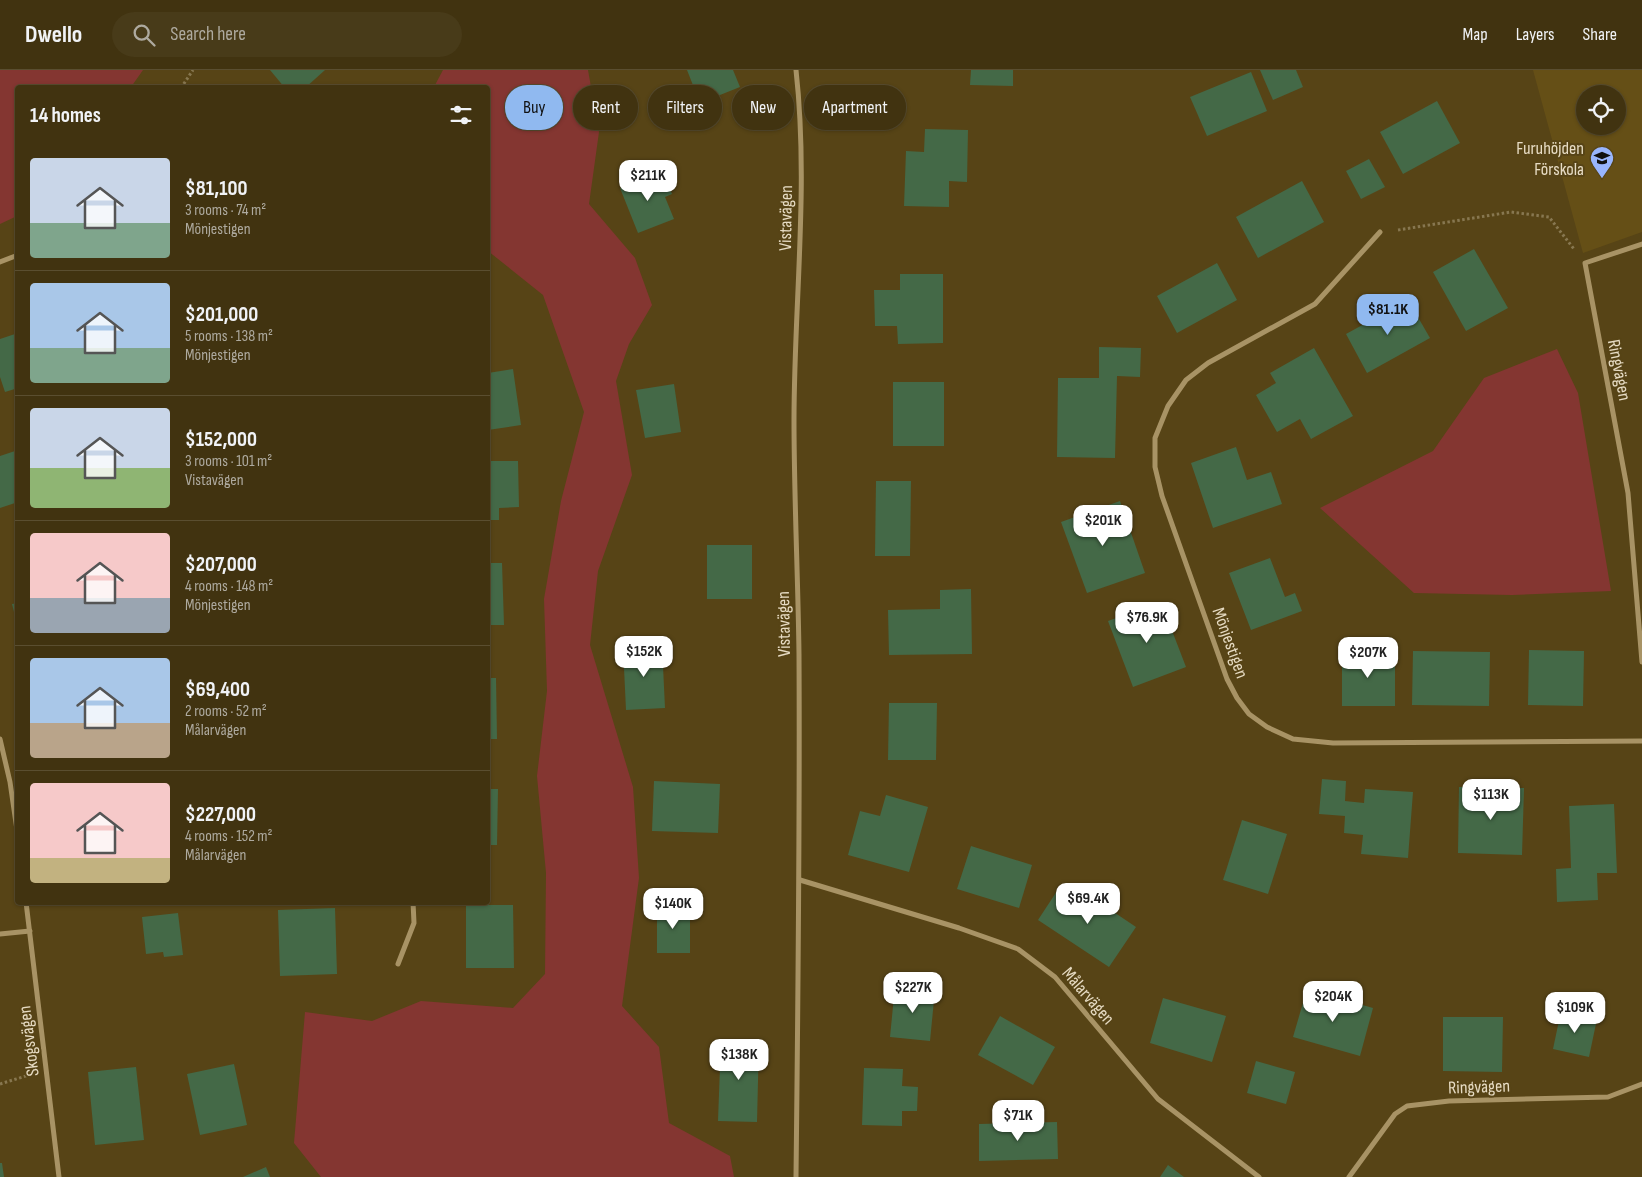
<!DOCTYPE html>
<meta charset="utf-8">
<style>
:root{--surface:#413310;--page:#483b19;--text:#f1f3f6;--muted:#aeaa9f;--line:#5a4e30;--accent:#90b9f0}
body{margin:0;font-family:"Sofia Sans Condensed",sans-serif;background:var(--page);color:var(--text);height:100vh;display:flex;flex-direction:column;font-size:19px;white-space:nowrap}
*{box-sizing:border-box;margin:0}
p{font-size:16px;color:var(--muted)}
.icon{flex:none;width:28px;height:28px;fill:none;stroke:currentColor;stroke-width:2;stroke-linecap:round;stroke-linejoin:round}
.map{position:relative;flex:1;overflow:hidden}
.side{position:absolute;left:15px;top:15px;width:475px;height:820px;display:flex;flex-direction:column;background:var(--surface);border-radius:5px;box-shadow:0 1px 4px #0004,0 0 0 1px var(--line)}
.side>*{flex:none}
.guide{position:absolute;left:505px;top:15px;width:475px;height:45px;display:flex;gap:10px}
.tools{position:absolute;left:1576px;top:15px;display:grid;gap:10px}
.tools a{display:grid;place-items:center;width:50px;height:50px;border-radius:50%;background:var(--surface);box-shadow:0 1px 4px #0004,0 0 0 1px var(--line);font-size:25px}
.price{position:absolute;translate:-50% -42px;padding:0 11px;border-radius:10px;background:#fff;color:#222;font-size:16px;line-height:32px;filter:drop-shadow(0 1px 2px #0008)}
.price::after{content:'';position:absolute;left:50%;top:30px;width:15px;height:11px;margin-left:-8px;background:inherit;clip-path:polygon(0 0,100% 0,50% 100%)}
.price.selected{background:var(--accent);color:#111}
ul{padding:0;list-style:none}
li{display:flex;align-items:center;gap:15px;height:125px;padding:0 15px}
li+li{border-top:1px solid var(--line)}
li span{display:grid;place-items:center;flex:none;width:140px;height:100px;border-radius:5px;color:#555}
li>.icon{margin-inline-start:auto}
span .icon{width:60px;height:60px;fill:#fffc;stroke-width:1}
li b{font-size:21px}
h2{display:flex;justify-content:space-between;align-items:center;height:60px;padding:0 15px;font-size:21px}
.pill{padding:0 18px;border-radius:22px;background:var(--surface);box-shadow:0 1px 4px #0004,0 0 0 1px var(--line);font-size:18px;line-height:45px}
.pill.selected{background:var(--accent);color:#111}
header{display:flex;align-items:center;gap:30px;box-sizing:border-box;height:70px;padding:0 25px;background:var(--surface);border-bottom:1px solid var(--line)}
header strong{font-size:24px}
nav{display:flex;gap:28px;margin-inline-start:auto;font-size:18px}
.search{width:350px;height:45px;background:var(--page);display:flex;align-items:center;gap:12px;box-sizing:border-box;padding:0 18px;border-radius:28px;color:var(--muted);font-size:19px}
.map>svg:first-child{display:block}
.built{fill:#654f16;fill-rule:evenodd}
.green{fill:#843631}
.building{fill:#446947}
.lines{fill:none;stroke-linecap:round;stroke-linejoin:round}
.path{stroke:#877750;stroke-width:3;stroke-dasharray:2.5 2.5;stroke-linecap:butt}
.street{stroke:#a89365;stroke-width:5}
.labels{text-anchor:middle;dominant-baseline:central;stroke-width:4;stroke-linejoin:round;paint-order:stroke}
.poi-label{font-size:18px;fill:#e7dcc4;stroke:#574416;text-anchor:end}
.street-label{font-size:18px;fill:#e7dcc4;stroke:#574416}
</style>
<header>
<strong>Dwello</strong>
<div class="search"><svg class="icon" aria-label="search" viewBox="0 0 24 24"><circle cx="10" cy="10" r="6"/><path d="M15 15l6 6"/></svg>Search here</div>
<nav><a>Map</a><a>Layers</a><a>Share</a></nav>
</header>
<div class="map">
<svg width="1642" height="1107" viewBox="0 0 1642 1107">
<rect width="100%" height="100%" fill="#574416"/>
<path class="built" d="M1533,0H1642V162L1583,183ZM1585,24H1618V56H1585Z"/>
<g class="green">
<path d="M0,0H143L131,17L18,18L17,146L0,154Z"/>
<path d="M443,0H588L599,62L589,134L635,188L652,235L629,274L616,311L632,405L598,501L590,575L633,717L639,808L622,936L659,977L669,1053L730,1086L734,1107H321L294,1073L305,942L372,951L421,931L513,938L545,904L546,803L537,706L547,621L544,529L561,431L584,342L543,225L488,181V18L434,17Z"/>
<path d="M1557,279L1578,323L1611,521L1512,525L1414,523L1320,438L1433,381L1484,308Z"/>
</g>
<g class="building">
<path d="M270,0H325L305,18H285Z"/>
<path d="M687,0H733L740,17L700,33Z"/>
<path d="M971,0H1013V16L970,15Z"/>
<path d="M1260,0H1296L1303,17L1273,30Z"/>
<path d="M1251,2L1267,41L1207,66L1190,27Z"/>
<path d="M1437,31L1460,73L1403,104L1380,62Z"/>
<path d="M925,59L968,60L967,112L949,111V137L904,136L906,81L924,82Z"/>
<path d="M1369,89L1385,117L1361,129L1346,101Z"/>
<path d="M655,104L657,108L665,105L672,124L665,127L674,149L638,163L620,118Z"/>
<path d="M1302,111L1324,152L1258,188L1236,147Z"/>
<path d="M1474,179L1508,238L1466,261L1433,202Z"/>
<path d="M1217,193L1237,230L1177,263L1157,226Z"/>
<path d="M900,204H943V273L898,274L897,256H875L874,220H900Z"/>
<path d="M1408,230L1430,268L1367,303L1346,264Z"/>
<path d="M18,263V318L5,322L0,307V269Z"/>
<path d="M1099,277L1141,278L1140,307L1117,306L1115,388L1057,387L1058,308H1099Z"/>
<path d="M1314,278L1353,346L1311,369L1300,349L1277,362L1256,325L1276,313L1270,303Z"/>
<path d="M513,299L521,355L488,360V303Z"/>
<rect x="893" y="312" width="51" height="64"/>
<path d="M674,314L681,362L645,368L636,320Z"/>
<path d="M1236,377L1247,410L1271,402L1282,434L1213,458L1191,393Z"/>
<path d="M18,380V432L0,438V386Z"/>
<path d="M488,391H518L519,437L499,438V450H488Z"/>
<path d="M876,411H911L910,486H875Z"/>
<path d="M1120,431L1145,503L1087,523L1061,452Z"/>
<rect x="707" y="475" width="45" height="54"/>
<path d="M1270,488L1285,527L1295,523L1302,541L1251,560L1229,503Z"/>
<path d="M488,493H502L504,555H488Z"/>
<path d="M971,519L972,584L889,585L888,540L940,539V520Z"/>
<path d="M1161,532L1186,597L1133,617L1108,551Z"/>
<path d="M18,533V554H17L12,534Z"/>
<path d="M662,575L665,638L626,640L623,577Z"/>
<path d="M1529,580L1584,581L1583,636L1528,635Z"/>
<path d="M1413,581L1490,582L1489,636L1412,635Z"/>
<rect x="1342" y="582" width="53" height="54"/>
<path d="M488,608H496L497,669H488Z"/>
<path d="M889,633H937L936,690H888Z"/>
<path d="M1322,709L1346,711L1345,731L1364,733L1365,719L1413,722L1408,788L1361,784L1363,765L1344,763L1345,746L1319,744Z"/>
<path d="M654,711L720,714L718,763L652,761Z"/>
<path d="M1459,717L1524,718L1522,785L1458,783Z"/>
<path d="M488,719H498L497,775H488Z"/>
<path d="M886,725L928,737L909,802L848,785L860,741L880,746Z"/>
<path d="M1614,734L1617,803H1597L1598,830L1557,832L1556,799L1571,798L1569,736Z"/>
<path d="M1242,750L1287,764L1268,824L1223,810Z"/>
<path d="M971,776L1032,795L1019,838L957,819Z"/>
<path d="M1059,818L1073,827L1078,818L1136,857L1109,897L1038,850Z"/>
<path d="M466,835H513L514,898H466Z"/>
<path d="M657,837L690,838V883H657Z"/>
<path d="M335,838L337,904L280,906L278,840Z"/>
<path d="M178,843L183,885L164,887L163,882L146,884L142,847Z"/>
<path d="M895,916L935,920L930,971L890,967Z"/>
<path d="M1307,919L1373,938L1360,986L1293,967Z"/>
<path d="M1163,928L1226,946L1212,992L1150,973Z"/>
<path d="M1561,941L1597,949L1589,987L1553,979Z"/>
<path d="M1000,946L1055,977L1033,1015L978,985Z"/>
<path d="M1443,947H1503L1502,1002L1443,1001Z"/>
<path d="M721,969L759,970L757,1052L718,1051Z"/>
<path d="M1256,991L1295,1002L1286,1034L1247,1023Z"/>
<path d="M234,994L247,1055L200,1065L187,1004Z"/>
<path d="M136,997L144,1070L95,1075L88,1002Z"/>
<path d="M864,998L903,999L902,1016L918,1017L917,1041H902V1056L862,1055Z"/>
<path d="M1057,1052L1058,1089L979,1091V1054Z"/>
<path d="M0,1093H2L4,1107H0Z"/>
<path d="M1168,1095L1184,1107H1160Z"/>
<path d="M266,1097L270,1107H243Z"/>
</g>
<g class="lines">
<g class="path">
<path d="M181,18L193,0"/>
<path d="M1398,160L1511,142L1549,147L1574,179"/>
<path d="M0,1014L29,1005"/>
</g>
<g class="street">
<path d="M1380,162L1315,234L1208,293L1186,310L1168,336L1155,368V397L1162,426L1227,609L1237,628L1249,644L1267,657L1293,669L1333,673L1642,671"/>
<path d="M1642,174L1585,193L1628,423L1642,592"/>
<path d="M0,192L18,185"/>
<path d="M0,669L10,712L18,767"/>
<path d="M800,810L959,858L1018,879L1055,907L1158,1029L1259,1107"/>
<path d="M26,832L59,1107"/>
<path d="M0,864L30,861"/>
<path d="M398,894L414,853L413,832"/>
<path d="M796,1107C798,933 800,758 799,584C798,506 794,428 794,350C794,234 809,116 796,0"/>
<path d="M1349,1107L1395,1044L1407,1036L1449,1031L1608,1027L1642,1014"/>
</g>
</g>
<defs>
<g id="school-pin" transform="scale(1.25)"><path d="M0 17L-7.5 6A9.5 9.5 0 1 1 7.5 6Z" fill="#98b5fd" stroke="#574416"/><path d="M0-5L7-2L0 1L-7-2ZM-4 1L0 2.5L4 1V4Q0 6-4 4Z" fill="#111"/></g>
</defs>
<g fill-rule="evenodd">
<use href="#school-pin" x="1602" y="88"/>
</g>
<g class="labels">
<g class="poi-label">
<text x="1584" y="78">Furuhöjden<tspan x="1584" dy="21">Förskola</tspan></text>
</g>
<g class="street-label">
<text transform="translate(786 148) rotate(-89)">Vistavägen</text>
<text transform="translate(1619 300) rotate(79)">Ringvägen</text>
<text transform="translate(784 554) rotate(-91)">Vistavägen</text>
<text transform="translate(1230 573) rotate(70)">Mönjestigen</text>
<text transform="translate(1088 926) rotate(49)">Målarvägen</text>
<text transform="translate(29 971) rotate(-97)">Skogsvägen</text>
<text transform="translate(1479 1017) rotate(-2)">Ringvägen</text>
</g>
</g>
</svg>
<div class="tools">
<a><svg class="icon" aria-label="locate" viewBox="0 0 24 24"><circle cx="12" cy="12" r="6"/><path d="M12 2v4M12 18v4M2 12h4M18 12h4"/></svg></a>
</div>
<b class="price" style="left:648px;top:132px">$211K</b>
<b class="price selected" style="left:1388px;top:266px">$81.1K</b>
<b class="price" style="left:1103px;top:477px">$201K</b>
<b class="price" style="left:1147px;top:574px">$76.9K</b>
<b class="price" style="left:644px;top:608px">$152K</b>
<b class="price" style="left:1368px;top:609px">$207K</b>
<b class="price" style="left:1491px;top:751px">$113K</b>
<b class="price" style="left:1088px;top:855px">$69.4K</b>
<b class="price" style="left:673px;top:860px">$140K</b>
<b class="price" style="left:913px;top:944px">$227K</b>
<b class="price" style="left:1333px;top:953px">$204K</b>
<b class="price" style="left:1575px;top:964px">$109K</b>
<b class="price" style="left:739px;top:1011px">$138K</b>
<b class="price" style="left:1018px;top:1072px">$71K</b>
<div class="guide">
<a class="pill selected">Buy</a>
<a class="pill">Rent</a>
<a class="pill">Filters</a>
<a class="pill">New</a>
<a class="pill">Apartment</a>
</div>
<section class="side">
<h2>14 homes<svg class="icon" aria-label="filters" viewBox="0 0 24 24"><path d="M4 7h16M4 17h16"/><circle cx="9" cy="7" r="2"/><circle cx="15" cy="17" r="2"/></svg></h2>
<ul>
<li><span style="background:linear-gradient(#c9d6e8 65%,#7fa58c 0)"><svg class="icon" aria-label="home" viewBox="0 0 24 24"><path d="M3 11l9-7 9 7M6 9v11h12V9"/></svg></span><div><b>$81,100</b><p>3 rooms · 74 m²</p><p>Mönjestigen</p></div></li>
<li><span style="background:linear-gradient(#a9c7e8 65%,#7fa58c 0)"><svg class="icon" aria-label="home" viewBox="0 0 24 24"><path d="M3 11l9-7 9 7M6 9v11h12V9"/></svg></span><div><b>$201,000</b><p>5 rooms · 138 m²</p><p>Mönjestigen</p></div></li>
<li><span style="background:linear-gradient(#c9d6e8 60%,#8fb573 0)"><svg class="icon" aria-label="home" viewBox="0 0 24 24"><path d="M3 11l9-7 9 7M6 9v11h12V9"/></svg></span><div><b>$152,000</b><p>3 rooms · 101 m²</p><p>Vistavägen</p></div></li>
<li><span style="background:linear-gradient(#f6c9c9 65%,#9aa5b1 0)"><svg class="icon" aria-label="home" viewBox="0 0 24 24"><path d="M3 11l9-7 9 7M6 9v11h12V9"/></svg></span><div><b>$207,000</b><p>4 rooms · 148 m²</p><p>Mönjestigen</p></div></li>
<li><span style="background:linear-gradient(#a9c7e8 65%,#b9a48a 0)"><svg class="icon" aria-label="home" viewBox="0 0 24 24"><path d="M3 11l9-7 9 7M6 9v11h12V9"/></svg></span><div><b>$69,400</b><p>2 rooms · 52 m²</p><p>Målarvägen</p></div></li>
<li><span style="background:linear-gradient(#f6c9c9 75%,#c2b280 0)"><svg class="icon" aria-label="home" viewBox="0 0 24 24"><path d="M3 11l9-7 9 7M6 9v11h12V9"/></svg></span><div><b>$227,000</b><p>4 rooms · 152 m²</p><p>Målarvägen</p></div></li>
</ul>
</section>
</div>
